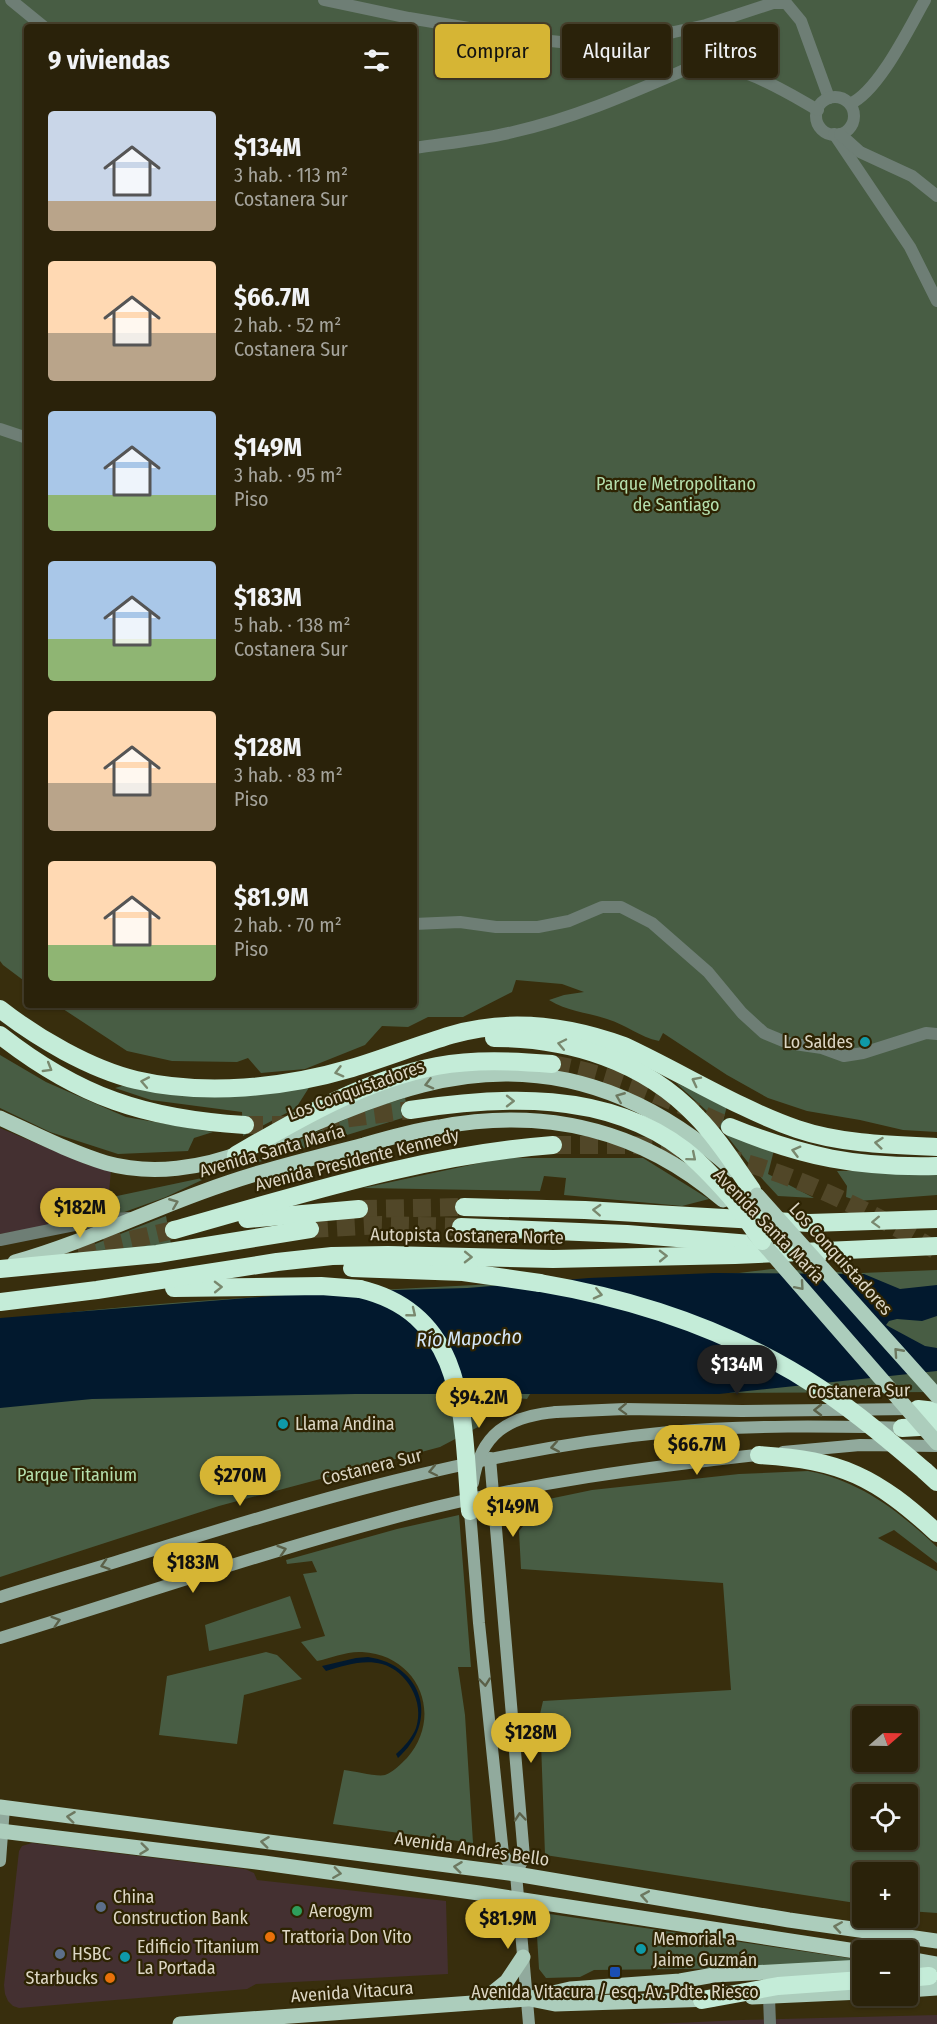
<!DOCTYPE html>
<html lang="es">
<meta charset="utf-8">
<style>
:root{--surface:#2a220a;--page:#362f18;--text:#f1f3f6;--muted:#a5a49c;--line:#463f2b;--accent:#d6b534}
body{margin:0;font-family:"Fira Sans Condensed",sans-serif;background:var(--page);color:var(--text);height:100vh;display:flex;flex-direction:column;font-size:22px;white-space:nowrap}
*{box-sizing:border-box;margin:0}
p{font-size:20px;color:var(--muted)}
.icon{flex:none;width:33px;height:33px;fill:none;stroke:currentColor;stroke-width:2;stroke-linecap:round;stroke-linejoin:round}
.map{position:relative;flex:1;overflow:hidden}
.details{position:absolute;left:24px;top:24px;width:393px;height:984px;display:flex;flex-direction:column;background:var(--surface);border-radius:6px;box-shadow:0 2px 4px #0004,0 0 0 2px var(--line)}
.details>*{flex:none}
.banner{position:absolute;left:435px;top:24px;width:411px;height:54px;display:flex;gap:12px}
.needle{width:39px;rotate:70deg}
.fabs{position:absolute;left:852px;top:1706px;display:grid;gap:12px}
.fabs a{display:grid;place-items:center;width:66px;height:66px;border-radius:6px;background:var(--surface);box-shadow:0 2px 4px #0004,0 0 0 2px var(--line);font-size:30px}
.price{position:absolute;translate:-50% -51px;padding:0 14px;border-radius:21px;background:var(--accent);color:#111;font-size:20px;line-height:39px;filter:drop-shadow(0 2px 3px #0008)}
.price::after{content:'';position:absolute;left:50%;top:36px;width:18px;height:14px;margin-left:-9px;background:inherit;clip-path:polygon(0 0,100% 0,50% 100%)}
.price.on{background:#222;color:#fff}
ul{padding:0;list-style:none}
li{display:flex;align-items:center;gap:18px;height:150px;padding:0 24px}
li span{display:grid;place-items:center;flex:none;width:168px;height:120px;border-radius:6px;color:#555}
li>.icon{margin-inline-start:auto}
span .icon{width:72px;height:72px;fill:#fffc;stroke-width:1}
li b{font-size:26px}
h2{display:flex;justify-content:space-between;align-items:center;height:72px;padding:0 24px;font-size:26px}
.tag{padding:0 21px;border-radius:6px;background:var(--surface);box-shadow:0 2px 4px #0004,0 0 0 2px var(--line);font-size:21px;line-height:54px}
.tag.on{background:var(--accent);color:#111}
.map>svg:first-child{display:block}
.commercial{fill:#443031}
.green{fill:#485d44;fill-rule:evenodd}
.water{fill:#02192e}
.lines{fill:none;stroke-linecap:round;stroke-linejoin:round}
.motorway-tunnel{stroke:#514728;stroke-width:18;stroke-dasharray:18 9;stroke-linecap:butt}
.pedestrian{stroke:#6e7e75;stroke-width:12}
.minor{stroke:#6e7e75;stroke-width:12}
.secondary{stroke:#91aa9d;stroke-width:12}
.primary{stroke:#accdbc;stroke-width:15}
.motorway{stroke:#c4ecd8;stroke-width:18}
.secondary-bridge{stroke:#91aa9d;stroke-width:12}
.primary-bridge{stroke:#accdbc;stroke-width:15}
.motorway-bridge{stroke:#c4ecd8;stroke-width:18}
.oneway{stroke:#79886e}
.oneway2{stroke:#6d7860}
.oneway3{stroke:#5b6048}
.culture-dot{fill:#0f9aa8;stroke:#2e2403;stroke-width:2}
.service-dot{fill:#5c6f8a;stroke:#2e2403;stroke-width:2}
.leisure-dot{fill:#2e9e5b;stroke:#2e2403;stroke-width:2}
.food-dot{fill:#e8710a;stroke:#2e2403;stroke-width:2}
.transit-dot{fill:#1a4fb4;stroke:#2e2403;stroke-width:2}
.labels{text-anchor:middle;dominant-baseline:central;stroke-width:4.5;stroke-linejoin:round;paint-order:stroke}
.park-label{font-size:18px;fill:#b5dfad;stroke:#2e2403}
.poi-label{font-size:18px;fill:#dcd6c4;stroke:#2e2403;text-anchor:start}
.street-label{font-size:18px;fill:#dcd6c4;stroke:#2e2403}
.water-label{font-size:20px;font-style:italic;fill:#d3e6f9;stroke:#2e2403}
</style>
<div class="map">
<svg width="937" height="2024" viewBox="0 0 937 2024">
<rect width="100%" height="100%" fill="#382e0d"/>
<g class="commercial">
<path d="M0,1128L88,1165L111,1171L107,1213L90,1218L0,1234Z"/>
<path d="M32,1843L245,1869L254,1873L257,1880L446,1901L448,1974L256,1984L247,1989L19,2008L13,2006L8,2001L5,1994L4,1985L19,1851L22,1846Z"/>
<path d="M937,2015V2024H655L741,2020Z"/>
</g>
<g class="green">
<path d="M0,0H937V1132L903,1130L860,1120L807,1111L768,1098L727,1075L663,1033L659,1041C639,1037 627,1025 607,1019C587,1012 568,1012 549,1000L564,995L584,992L562,984L516,980L512,992L463,1017H428L408,1027L382,1026L365,1045L305,1069L261,1073L248,1058L237,1062L172,1061L127,1051L57,1005H414V27H27V983L3,965L0,961Z"/>
<path d="M0,1055L46,1082L126,1117L213,1132L194,1138L188,1151L118,1154L50,1132L0,1108Z"/>
<path d="M676,1083L727,1106L723,1121L774,1150L768,1174L814,1198L778,1196L754,1170L708,1112Z"/>
<path d="M122,1086L183,1094L310,1086L296,1108L243,1136L242,1112L151,1100L115,1088Z"/>
<path d="M405,1098L409,1116L246,1166C298,1140 349,1115 405,1098Z"/>
<path d="M503,1158H643L709,1199L682,1206L564,1195L566,1178L544,1176L540,1191L363,1188Z"/>
<path d="M937,1170V1195L858,1201L846,1197L847,1186L837,1171Z"/>
<path d="M202,1178V1180L166,1197L119,1214L113,1210V1200L117,1196Z"/>
<path d="M166,1216L171,1244L91,1251L90,1246Z"/>
<path d="M771,1269L861,1273L937,1270V1392L516,1394H530L527,1399L516,1398L488,1409L478,1427L440,1447L219,1506L0,1577V1321C104,1307 208,1300 312,1294C455,1285 597,1279 739,1273Z"/>
<path d="M808,1471C859,1480 900,1512 937,1547V1563L894,1530L878,1538L937,1571V1913L908,1911V1872H862V1904L545,1855L540,1714L543,1701L731,1690L723,1583L521,1569L519,1531L544,1500L592,1490L739,1474ZM862,1716H908V1761H862ZM862,1794H908V1839H862Z"/>
<path d="M459,1515L471,1667H458L465,1715L473,1843L333,1824L344,1770C354,1771 377,1777 385,1775C393,1772 401,1764 407,1758C444,1716 419,1655 362,1652C347,1651 331,1658 317,1661L301,1642L325,1636L303,1574L317,1572L312,1561L287,1564L286,1560L397,1529Z"/>
<path d="M290,1596L301,1628L209,1651L205,1625Z"/>
<path d="M266,1652L277,1655L302,1679L244,1695L237,1744L159,1735L167,1676Z"/>
<path d="M543,1913L862,1960L768,1968L594,1970L580,1977L546,1978L539,1969L536,1919Z"/>
</g>
<g class="water">
<path d="M714,1273L864,1274L900,1289L937,1285V1316L922,1321L897,1319L889,1321L886,1325L925,1346L937,1348V1371L719,1394H355L92,1399L0,1408V1318L322,1292L467,1288L589,1278Z"/>
<path d="M368,1657C423,1665 440,1721 398,1758L396,1754C404,1747 412,1738 416,1728C425,1702 407,1671 382,1664C363,1659 343,1666 326,1671L322,1666L356,1658Z"/>
</g>
<g class="lines">
<g class="motorway-tunnel">
<path d="M552,1064C618,1076 669,1099 730,1127"/>
<path d="M321,1122L410,1110"/>
<path d="M245,1125H291"/>
<path d="M553,1145H634L687,1150"/>
<path d="M722,1157C794,1173 873,1212 935,1250"/>
<path d="M359,1209L464,1207"/>
<path d="M310,1229L381,1225L461,1227"/>
<path d="M52,1258L173,1230"/>
</g>
<g class="pedestrian">
<path d="M0,429L27,438"/>
<path d="M414,924L460,922L496,927H538L569,921L602,907H621L652,923L708,972L742,1013L764,1033L788,1043L822,1048L844,1056L863,1053L926,1033L937,1034"/>
</g>
<g class="minor">
<path d="M11,0L44,27"/>
<path d="M324,0L409,18L541,40L570,43L638,38L674,32L706,25L773,3H786L801,21L829,98"/>
<circle cx="835" cy="116" r="19"/>
<path d="M850,104C879,91 909,28 925,0"/>
<path d="M834,134L910,247L937,301"/>
<path d="M840,134L860,152L912,176L937,196"/>
<path d="M414,148C447,143 481,140 513,132C575,118 631,93 689,68C736,59 779,88 818,110"/>
<path d="M0,1240L99,1220L128,1218"/>
<path d="M769,1997L770,2024"/>
</g>
<g class="secondary">
<path d="M556,1412L625,1409L742,1411L912,1409"/>
<path d="M783,1452L860,1445L937,1446"/>
<path d="M490,1458L524,1857L516,1874"/>
<path d="M470,1511L479,1623L503,1854L516,1874L529,2024"/>
<path d="M0,1597C41,1584 83,1572 125,1559C305,1502 480,1450 669,1432C748,1425 828,1426 907,1428"/>
<path d="M0,1638C137,1596 273,1549 412,1513C528,1483 647,1467 765,1454"/>
<path d="M0,1861L4,1807"/>
</g>
<g class="primary">
<path d="M0,1118C35,1134 70,1152 106,1163C152,1176 203,1168 246,1151"/>
<path d="M274,1140C323,1121 372,1098 423,1085C541,1054 644,1090 733,1170"/>
<path d="M15,1262C79,1244 139,1215 202,1192C255,1172 309,1159 364,1145C388,1138 413,1131 439,1127C546,1107 640,1129 723,1200"/>
<path d="M0,1807L516,1874L789,1920L937,1941"/>
<path d="M0,1831L264,1863L479,1893L862,1952"/>
<path d="M908,1959L937,1964"/>
<path d="M908,1990L937,1988"/>
<path d="M752,1997L862,1992"/>
<path d="M530,1999L555,2004L713,1999"/>
<path d="M481,2002L507,1981L523,1957"/>
<path d="M180,2024L527,1999L570,1989L680,1981L714,1975L862,1967"/>
</g>
<g class="motorway">
<path d="M0,1009C37,1038 90,1069 136,1080C205,1096 284,1088 352,1068C385,1058 418,1045 451,1035C508,1018 569,1026 624,1046C682,1073 737,1108 797,1129C841,1144 891,1145 937,1147"/>
<path d="M0,1035C79,1097 146,1119 245,1125"/>
<path d="M494,1038C569,1038 645,1061 697,1117C718,1138 735,1166 752,1190"/>
<path d="M410,1110C501,1096 606,1090 684,1150C702,1164 717,1181 732,1198"/>
<path d="M730,1127C804,1157 857,1168 937,1166"/>
<path d="M236,1155C300,1118 364,1080 437,1066C475,1059 513,1061 552,1064"/>
<path d="M464,1207L585,1210L809,1223L937,1219"/>
<path d="M247,1219L359,1209"/>
<path d="M461,1227L627,1234L764,1245"/>
<path d="M174,1230C300,1195 422,1155 553,1145"/>
<path d="M352,1268L463,1272L540,1283"/>
<path d="M0,1269L157,1254L310,1229"/>
<path d="M174,1288L321,1286L360,1289"/>
<path d="M0,1302L97,1290L277,1262L332,1256L388,1255L553,1259L735,1255L937,1246"/>
<path d="M918,1409L937,1411"/>
<path d="M902,1428L937,1426"/>
<path d="M759,1455C842,1460 876,1477 937,1533"/>
<path d="M925,1471L937,1482"/>
<path d="M908,1978L929,1976"/>
<path d="M702,2000L778,1986L862,1980"/>
</g>
<path class="secondary-bridge" d="M473,1483C480,1434 508,1416 556,1412"/>
<g class="primary-bridge">
<path d="M757,1195L937,1396"/>
<path d="M754,1233L937,1443"/>
</g>
<g class="motorway-bridge">
<path d="M732,1198L762,1241"/>
<path d="M540,1283C640,1300 737,1333 821,1389C858,1414 891,1442 925,1471"/>
<path d="M360,1289C469,1315 462,1421 470,1511"/>
</g>
</g>
<defs><path id="oneway-chevron" d="M-2-3.5L2.5 0L-2 3.5" fill="none" stroke-width="1.6" stroke-linecap="round" stroke-linejoin="round" transform="scale(1.5)"/></defs>
<g class="oneway">
<use href="#oneway-chevron" transform="translate(562 1044) rotate(-168)"/>
<use href="#oneway-chevron" transform="translate(48 1068) rotate(31)"/>
<use href="#oneway-chevron" transform="translate(339 1072) rotate(165)"/>
<use href="#oneway-chevron" transform="translate(696 1081) rotate(-153)"/>
<use href="#oneway-chevron" transform="translate(145 1082) rotate(-169)"/>
<use href="#oneway-chevron" transform="translate(510 1101)"/>
<use href="#oneway-chevron" transform="translate(879 1143) rotate(-174)"/>
<use href="#oneway-chevron" transform="translate(796 1151) rotate(-165)"/>
<use href="#oneway-chevron" transform="translate(692 1157) rotate(40)"/>
<use href="#oneway-chevron" transform="translate(597 1210) rotate(-177)"/>
<use href="#oneway-chevron" transform="translate(876 1222) rotate(178)"/>
<use href="#oneway-chevron" transform="translate(663 1256) rotate(-1)"/>
<use href="#oneway-chevron" transform="translate(468 1257) rotate(1)"/>
<use href="#oneway-chevron" transform="translate(218 1287) rotate(-1)"/>
<use href="#oneway-chevron" transform="translate(598 1294) rotate(13)"/>
<use href="#oneway-chevron" transform="translate(412 1313) rotate(39)"/>
</g>
<g class="oneway2">
<use href="#oneway-chevron" transform="translate(429 1084) rotate(166)"/>
<use href="#oneway-chevron" transform="translate(620 1097) rotate(-158)"/>
<use href="#oneway-chevron" transform="translate(174 1203) rotate(-22)"/>
<use href="#oneway-chevron" transform="translate(800 1286) rotate(49)"/>
<use href="#oneway-chevron" transform="translate(898 1352) rotate(-132)"/>
<use href="#oneway-chevron" transform="translate(71 1817) rotate(-173)"/>
<use href="#oneway-chevron" transform="translate(265 1842) rotate(-173)"/>
<use href="#oneway-chevron" transform="translate(144 1849) rotate(7)"/>
<use href="#oneway-chevron" transform="translate(458 1867) rotate(-173)"/>
<use href="#oneway-chevron" transform="translate(337 1873) rotate(8)"/>
<use href="#oneway-chevron" transform="translate(645 1896) rotate(-170)"/>
<use href="#oneway-chevron" transform="translate(838 1927) rotate(-171)"/>
</g>
<g class="oneway3">
<use href="#oneway-chevron" transform="translate(623 1409) rotate(178)"/>
<use href="#oneway-chevron" transform="translate(818 1410) rotate(179)"/>
<use href="#oneway-chevron" transform="translate(555 1447) rotate(170)"/>
<use href="#oneway-chevron" transform="translate(433 1471) rotate(168)"/>
<use href="#oneway-chevron" transform="translate(282 1550) rotate(-18)"/>
<use href="#oneway-chevron" transform="translate(105 1565) rotate(162)"/>
<use href="#oneway-chevron" transform="translate(56 1621) rotate(-17)"/>
<use href="#oneway-chevron" transform="translate(485 1682) rotate(84)"/>
<use href="#oneway-chevron" transform="translate(520 1817) rotate(-95)"/>
</g>
<g class="culture-dot">
<circle cx="865" cy="1042" r="6"/>
<circle cx="283" cy="1424" r="6"/>
<circle cx="641" cy="1949" r="6"/>
<circle cx="125" cy="1957" r="6"/>
</g>
<g class="service-dot">
<circle cx="101" cy="1907" r="6"/>
<circle cx="60" cy="1954" r="6"/>
</g>
<circle class="leisure-dot" cx="297" cy="1911" r="6"/>
<g class="food-dot">
<circle cx="270" cy="1937" r="6"/>
<circle cx="110" cy="1978" r="6"/>
</g>
<rect class="transit-dot" x="609" y="1966" width="12" height="12" rx="3"/>
<g class="labels">
<g class="park-label">
<text x="676" y="484">Parque Metropolitano<tspan x="676" dy="21">de Santiago</tspan></text>
<text x="77" y="1475">Parque Titanium</text>
</g>
<g class="poi-label">
<text x="853" y="1042" text-anchor="end">Lo Saldes</text>
<text x="295" y="1424">Llama Andina</text>
<text x="113" y="1897">China<tspan x="113" dy="21">Construction Bank</tspan></text>
<text x="309" y="1911">Aerogym</text>
<text x="282" y="1937">Trattoria Don Vito</text>
<text x="653" y="1939">Memorial a<tspan x="653" dy="21">Jaime Guzmán</tspan></text>
<text x="137" y="1947">Edificio Titanium<tspan x="137" dy="21">La Portada</tspan></text>
<text x="72" y="1954">HSBC</text>
<text x="98" y="1978" text-anchor="end">Starbucks</text>
<text x="615" y="1992" text-anchor="middle">Avenida Vitacura / esq. Av. Pdte. Riesco</text>
</g>
<g class="street-label">
<text transform="translate(356 1090) rotate(-20)">Los Conquistadores</text>
<text transform="translate(272 1151) rotate(-16)">Avenida Santa María</text>
<text transform="translate(357 1160) rotate(-14)">Avenida Presidente Kennedy</text>
<text transform="translate(769 1226) rotate(46)">Avenida Santa María</text>
<text transform="translate(467 1236) rotate(1)">Autopista Costanera Norte</text>
<text transform="translate(841 1259) rotate(48)">Los Conquistadores</text>
<text transform="translate(859 1391) rotate(-1)">Costanera Sur</text>
<text transform="translate(372 1467) rotate(-14)">Costanera Sur</text>
<text transform="translate(472 1849) rotate(8)">Avenida Andrés Bello</text>
<text transform="translate(352 1992) rotate(-4)">Avenida Vitacura</text>
</g>
<g class="water-label">
<text transform="translate(469 1338) rotate(-2)">Río Mapocho</text>
</g>
</g>
</svg>
<div class="fabs">
<a><svg class="needle" viewBox="-14 -14 28 28"><path d="M0-13l5 13h-10z" fill="#e53935"/><path d="M0 13l5-13h-10z" fill="#a5a49c"/></svg></a>
<a><svg class="icon" aria-label="locate" viewBox="0 0 24 24"><circle cx="12" cy="12" r="6"/><path d="M12 2v4M12 18v4M2 12h4M18 12h4"/></svg></a>
<a>+</a>
<a>−</a>
</div>
<b class="price" style="left:80px;top:1239px">$182M</b>
<b class="price on" style="left:737px;top:1396px">$134M</b>
<b class="price" style="left:479px;top:1429px">$94.2M</b>
<b class="price" style="left:697px;top:1476px">$66.7M</b>
<b class="price" style="left:240px;top:1507px">$270M</b>
<b class="price" style="left:513px;top:1538px">$149M</b>
<b class="price" style="left:193px;top:1594px">$183M</b>
<b class="price" style="left:531px;top:1764px">$128M</b>
<b class="price" style="left:508px;top:1950px">$81.9M</b>
<div class="banner">
<a class="tag on">Comprar</a>
<a class="tag">Alquilar</a>
<a class="tag">Filtros</a>
</div>
<section class="details">
<h2>9 viviendas<svg class="icon" aria-label="filters" viewBox="0 0 24 24"><path d="M4 7h16M4 17h16"/><circle cx="9" cy="7" r="2"/><circle cx="15" cy="17" r="2"/></svg></h2>
<ul>
<li><span style="background:linear-gradient(#c9d6e8 75%,#b9a48a 0)"><svg class="icon" aria-label="home" viewBox="0 0 24 24"><path d="M3 11l9-7 9 7M6 9v11h12V9"/></svg></span><div><b>$134M</b><p>3 hab. · 113 m²</p><p>Costanera Sur</p></div></li>
<li><span style="background:linear-gradient(#ffd9b3 60%,#b9a48a 0)"><svg class="icon" aria-label="home" viewBox="0 0 24 24"><path d="M3 11l9-7 9 7M6 9v11h12V9"/></svg></span><div><b>$66.7M</b><p>2 hab. · 52 m²</p><p>Costanera Sur</p></div></li>
<li><span style="background:linear-gradient(#a9c7e8 70%,#8fb573 0)"><svg class="icon" aria-label="home" viewBox="0 0 24 24"><path d="M3 11l9-7 9 7M6 9v11h12V9"/></svg></span><div><b>$149M</b><p>3 hab. · 95 m²</p><p>Piso</p></div></li>
<li><span style="background:linear-gradient(#a9c7e8 65%,#8fb573 0)"><svg class="icon" aria-label="home" viewBox="0 0 24 24"><path d="M3 11l9-7 9 7M6 9v11h12V9"/></svg></span><div><b>$183M</b><p>5 hab. · 138 m²</p><p>Costanera Sur</p></div></li>
<li><span style="background:linear-gradient(#ffd9b3 60%,#b9a48a 0)"><svg class="icon" aria-label="home" viewBox="0 0 24 24"><path d="M3 11l9-7 9 7M6 9v11h12V9"/></svg></span><div><b>$128M</b><p>3 hab. · 83 m²</p><p>Piso</p></div></li>
<li><span style="background:linear-gradient(#ffd9b3 70%,#8fb573 0)"><svg class="icon" aria-label="home" viewBox="0 0 24 24"><path d="M3 11l9-7 9 7M6 9v11h12V9"/></svg></span><div><b>$81.9M</b><p>2 hab. · 70 m²</p><p>Piso</p></div></li>
</ul>
</section>
</div>
